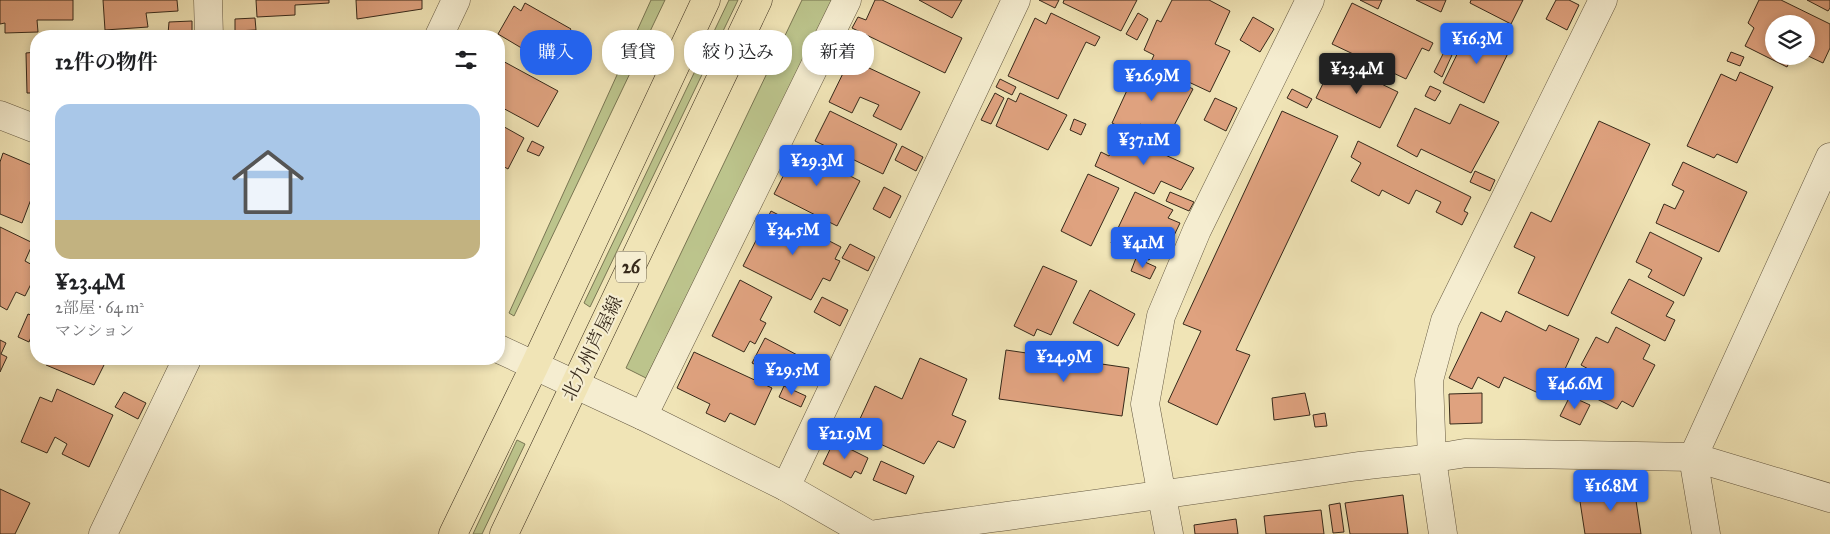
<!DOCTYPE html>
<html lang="ja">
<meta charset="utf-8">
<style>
:root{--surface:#fff;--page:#f2f2f2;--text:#202124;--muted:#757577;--line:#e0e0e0;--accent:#2563eb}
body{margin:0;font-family:"IM FELL Great Primer","Noto Serif JP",serif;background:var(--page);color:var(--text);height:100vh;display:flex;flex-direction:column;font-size:19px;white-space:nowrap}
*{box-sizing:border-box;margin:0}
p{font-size:16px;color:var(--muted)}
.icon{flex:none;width:28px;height:28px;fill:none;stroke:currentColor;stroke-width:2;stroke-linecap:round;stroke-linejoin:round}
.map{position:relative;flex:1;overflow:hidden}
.side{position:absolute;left:30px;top:30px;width:475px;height:335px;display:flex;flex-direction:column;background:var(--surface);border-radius:20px;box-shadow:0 2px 8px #0003}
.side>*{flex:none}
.hud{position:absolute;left:520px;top:30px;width:475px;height:45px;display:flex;gap:10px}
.fabs{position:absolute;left:1765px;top:15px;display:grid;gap:10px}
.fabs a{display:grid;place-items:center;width:50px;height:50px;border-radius:50%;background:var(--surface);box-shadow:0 2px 8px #0003;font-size:25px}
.price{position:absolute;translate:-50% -42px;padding:0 11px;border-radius:5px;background:var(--accent);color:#fff;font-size:16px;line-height:32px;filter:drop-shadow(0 1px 2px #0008)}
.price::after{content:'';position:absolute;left:50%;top:30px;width:15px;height:11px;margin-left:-8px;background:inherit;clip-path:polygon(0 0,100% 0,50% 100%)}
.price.active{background:#222;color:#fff}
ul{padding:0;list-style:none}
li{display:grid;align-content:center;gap:10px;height:265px;padding:0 25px}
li+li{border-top:1px solid var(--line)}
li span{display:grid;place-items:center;height:155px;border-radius:15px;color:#555}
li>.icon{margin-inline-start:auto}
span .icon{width:90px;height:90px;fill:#fffc;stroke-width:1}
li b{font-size:21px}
h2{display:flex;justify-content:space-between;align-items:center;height:60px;padding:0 25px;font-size:21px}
.pill{padding:0 18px;border-radius:20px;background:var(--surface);box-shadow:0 2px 8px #0003;font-size:18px;line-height:45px}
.pill.active{background:var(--accent);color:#fff}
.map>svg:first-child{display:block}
.green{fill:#bcc48c;stroke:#797653}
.building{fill:#dfa27f;stroke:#36291a}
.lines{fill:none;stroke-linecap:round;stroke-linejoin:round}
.street-casing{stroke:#645841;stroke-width:29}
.primary-casing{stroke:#36291a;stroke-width:29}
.street{stroke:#f5edd0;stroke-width:28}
.primary{stroke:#f0e4b6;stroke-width:28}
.labels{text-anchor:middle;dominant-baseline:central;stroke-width:4.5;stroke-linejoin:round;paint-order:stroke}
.shield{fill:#f5edd0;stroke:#6f6451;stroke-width:1}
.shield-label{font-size:18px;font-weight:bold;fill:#36291a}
.street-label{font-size:19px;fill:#36291a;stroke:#f5edd0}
</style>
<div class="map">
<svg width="1830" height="534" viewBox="0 0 1830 534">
<rect width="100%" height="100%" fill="#f0e4b6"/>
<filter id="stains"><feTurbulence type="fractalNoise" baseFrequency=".004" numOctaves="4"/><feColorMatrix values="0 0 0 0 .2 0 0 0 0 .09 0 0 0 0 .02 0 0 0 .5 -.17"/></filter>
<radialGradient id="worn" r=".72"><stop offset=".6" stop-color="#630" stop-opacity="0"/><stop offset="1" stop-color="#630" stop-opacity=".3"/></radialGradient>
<g class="green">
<path d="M651,0H665L514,316L509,313Z"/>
<path d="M729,0H738L590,307L584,303Z"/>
<path d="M802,0H836L646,378L626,368Z"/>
<path d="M517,440L525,444L482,534H473Z"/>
</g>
<g class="building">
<path d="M0,0H73V20H37L38,32L5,33V23L0,24Z"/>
<path d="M103,0H177L178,11L146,13L148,27L105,30Z"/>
<path d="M256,0H329V3L295,5V15L257,17Z"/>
<path d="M356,0H422V9L357,19Z"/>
<path d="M875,0H882L962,38L945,73L852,28L858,17L866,20Z"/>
<path d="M919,0H962L952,18Z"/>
<path d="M1039,0H1059L1055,8Z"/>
<path d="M1064,0H1137L1121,31L1063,3Z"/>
<path d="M1172,0H1209L1230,11L1215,44L1230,51L1210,92L1150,64L1154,55L1144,50L1157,20L1161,22Z"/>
<path d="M1360,0H1382L1378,9Z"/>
<path d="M1416,0H1446L1441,12Z"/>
<path d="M1471,0H1523L1511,24L1470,3Z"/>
<path d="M1556,0H1569L1579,5L1567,30L1546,19Z"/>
<path d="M1759,0H1781L1830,24V48L1823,63L1806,55V24H1774V56H1792L1787,67L1745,46L1754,28L1748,23Z"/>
<path d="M1807,0H1830V8L1828,11Z"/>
<path d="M525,3L571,29L550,65L498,34L514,6L521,11Z"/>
<path d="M1352,3L1433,43L1429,51L1422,48L1406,79L1332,44Z"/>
<path d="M1051,13L1100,37L1095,46L1086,42L1058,99L1008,76L1035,18L1046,24Z"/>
<path d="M1138,13L1148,19L1137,40L1126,34Z"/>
<path d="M1253,17L1274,29L1260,52L1240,40Z"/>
<path d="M255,18L256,30L235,31V19Z"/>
<path d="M192,21V33L168,34L169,22Z"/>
<path d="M1470,28L1511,47L1484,103L1443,83Z"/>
<path d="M36,52V93H27L26,53Z"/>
<path d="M1444,52L1452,55L1442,77L1434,72Z"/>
<path d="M1731,52L1744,57L1740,66L1727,61Z"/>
<path d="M837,58L845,63L839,74L831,70Z"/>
<path d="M499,59L558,91L538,127L499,106Z"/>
<path d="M850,59L920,92L901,130L873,116L879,105L860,97L852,113L829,102Z"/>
<path d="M1334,61L1398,92L1380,128L1316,98Z"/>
<path d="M1140,62L1193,89L1167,139L1140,124L1133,134L1112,123Z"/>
<path d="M1740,72L1773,87L1737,163L1717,154L1714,158L1687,146L1721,74L1736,81Z"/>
<path d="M1000,79L1016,87L1012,95L996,87Z"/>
<path d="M1430,86L1441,91L1435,101L1425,96Z"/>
<path d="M1292,89L1312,99L1307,108L1287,98Z"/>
<path d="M995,93L1004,98L991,124L981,120Z"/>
<path d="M1020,93L1067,115L1048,150L996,126L1008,98L1016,102Z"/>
<path d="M1215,98L1237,108L1226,131L1204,120Z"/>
<path d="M1460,104L1499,122L1471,173L1421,149L1417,157L1397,146L1415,108L1450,124Z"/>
<path d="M830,111L897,144L883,174L815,141Z"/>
<path d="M1282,111L1338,136L1236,350L1250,355L1217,425L1168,402L1201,331L1183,324Z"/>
<path d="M1074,119L1086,124L1081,135L1070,130Z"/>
<path d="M1599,121L1650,144L1568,316L1518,293L1535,257L1514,247L1531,212L1551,222Z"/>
<path d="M499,124L524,138L508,169L499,164Z"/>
<path d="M1121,135L1194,168L1181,190L1161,181L1154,194L1095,166L1101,152L1109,156Z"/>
<path d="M532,141L544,147L539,156L527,151Z"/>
<path d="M1358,141L1471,197L1464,211L1468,213L1462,225L1436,212L1441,202L1416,190L1409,204L1382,190L1379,196L1351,181L1361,163L1351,157Z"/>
<path d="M902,146L923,157L916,171L895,160Z"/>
<path d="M797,149L860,181L837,226L774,194Z"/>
<path d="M3,153L36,167V196L33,194L22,223L0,214V162Z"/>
<path d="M1683,162L1747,192L1719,252L1656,223L1664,204L1675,209L1684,191L1672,185Z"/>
<path d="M1475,171L1495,180L1490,191L1470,182Z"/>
<path d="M1088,174L1119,188L1091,246L1061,231Z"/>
<path d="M884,187L901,196L890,218L873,209Z"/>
<path d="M1135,192L1173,210L1168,218L1180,223L1168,248L1158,243L1149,260L1111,243Z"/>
<path d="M1170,192L1194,202L1189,211L1166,201Z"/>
<path d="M771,211L841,247L835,259L840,261L830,281L823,278L811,300L743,266Z"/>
<path d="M0,227L33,243L25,261L36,267V274L25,296L16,292L7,310L0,306Z"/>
<path d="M1650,232L1702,258L1684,296L1648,277L1652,270L1636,262Z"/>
<path d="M850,244L875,257L868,271L842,258Z"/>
<path d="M1136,258L1156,267L1150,279L1131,271Z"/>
<path d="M1043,266L1077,281L1051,335L1037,329L1034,336L1014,326Z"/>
<path d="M1629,279L1674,302L1666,316L1675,320L1665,341L1611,313Z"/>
<path d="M740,280L772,297L760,320L766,323L755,344L750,341L744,352L712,336Z"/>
<path d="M1090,290L1135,314L1118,346L1073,323Z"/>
<path d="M822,297L848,310L840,326L814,312Z"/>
<path d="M1506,311L1546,331L1549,325L1579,339L1551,399L1504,377L1499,388L1478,377L1472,389L1449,378L1481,312L1501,322Z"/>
<path d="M28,314L36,317V325L29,342L18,337Z"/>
<path d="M1616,327L1650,345L1643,359L1655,365L1633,407L1622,401L1617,409L1597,399L1601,393L1585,384L1592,371L1581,365L1596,337L1608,343Z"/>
<path d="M765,338L803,358L790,382L752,363Z"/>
<path d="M0,340L6,343L1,354L7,357L0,372Z"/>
<path d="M1006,350L1129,368L1122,416L999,399Z"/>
<path d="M694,352L772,388L755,425L730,413L725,422L706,413L710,404L677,388Z"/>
<path d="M920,358L967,379L952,415L966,421L954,448L938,441L924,464L854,432L875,386L902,399Z"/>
<path d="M49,359H107L94,385L46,365Z"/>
<path d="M784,386L806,396L801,407L779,397Z"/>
<path d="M57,389L113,415L89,467L62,454L67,444L55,437L47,453L21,442L40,397L52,402Z"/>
<path d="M124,392L146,403L138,419L115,407Z"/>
<path d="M1305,393L1310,415L1274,420L1272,398Z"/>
<path d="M1482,393V423L1450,424L1449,394Z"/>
<path d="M1570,396L1590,405L1580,425L1560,416Z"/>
<path d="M1325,413L1327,426L1315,427L1313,415Z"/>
<path d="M834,441L868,458L861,474L855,471L851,478L823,464Z"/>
<path d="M881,461L914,476L906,494L873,480Z"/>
<path d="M1634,487L1641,534H1585L1579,495Z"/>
<path d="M0,489L30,503L15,534H0Z"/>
<path d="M1403,495L1408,534H1350L1345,503Z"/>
<path d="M1340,503L1344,532L1333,533L1329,505Z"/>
<path d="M1321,510L1324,534H1266L1264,516Z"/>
<path d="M1236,519L1238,534H1195L1194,525Z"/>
</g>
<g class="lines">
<g class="street-casing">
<g id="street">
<path d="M208,0L209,36"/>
<path d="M439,36L456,0"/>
<path d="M0,115L36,129"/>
<path d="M499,349L643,416L786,487L868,534"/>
<path d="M643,416L847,0"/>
<path d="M786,487L1016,0"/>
<path d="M103,534L187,359"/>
<path d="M876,534C1035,512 1194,491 1352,467C1390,462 1428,460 1465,453L1693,457L1830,498"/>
<path d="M1169,534L1145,404L1161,316L1197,230L1310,0"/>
<path d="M1443,534L1432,459L1429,380L1445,321L1603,0"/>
<path d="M1706,534L1693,457L1830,157"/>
</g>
</g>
<g class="primary-casing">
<g id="primary">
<path d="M453,534L534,367L706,0"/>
<path d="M504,534L758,0"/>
</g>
</g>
<use href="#street" class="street"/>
<use href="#primary" class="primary"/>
</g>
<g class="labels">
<rect class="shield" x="616" y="251.5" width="30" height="31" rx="4"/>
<g class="shield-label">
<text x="631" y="267">26</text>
</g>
<g class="street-label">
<text transform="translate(592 348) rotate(-64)">北九州芦屋線</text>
</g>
</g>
<rect width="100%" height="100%" filter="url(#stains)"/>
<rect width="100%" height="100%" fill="url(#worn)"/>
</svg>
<div class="fabs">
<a><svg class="icon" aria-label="layers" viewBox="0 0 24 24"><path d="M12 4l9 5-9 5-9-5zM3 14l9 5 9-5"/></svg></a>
</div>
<b class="price" style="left:1477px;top:65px">¥16.3M</b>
<b class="price active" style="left:1357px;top:95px">¥23.4M</b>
<b class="price" style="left:1152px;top:102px">¥26.9M</b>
<b class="price" style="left:1144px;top:166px">¥37.1M</b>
<b class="price" style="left:817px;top:187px">¥29.3M</b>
<b class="price" style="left:793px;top:256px">¥34.5M</b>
<b class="price" style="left:1143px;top:269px">¥41M</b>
<b class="price" style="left:1064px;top:383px">¥24.9M</b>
<b class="price" style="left:792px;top:396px">¥29.5M</b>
<b class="price" style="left:1575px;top:410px">¥46.6M</b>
<b class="price" style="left:845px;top:460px">¥21.9M</b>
<b class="price" style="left:1611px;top:512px">¥16.8M</b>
<div class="hud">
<a class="pill active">購入</a>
<a class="pill">賃貸</a>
<a class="pill">絞り込み</a>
<a class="pill">新着</a>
</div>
<section class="side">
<h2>12件の物件<svg class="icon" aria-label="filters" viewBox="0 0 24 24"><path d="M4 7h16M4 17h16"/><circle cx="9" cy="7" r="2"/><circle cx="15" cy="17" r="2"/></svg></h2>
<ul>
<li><span style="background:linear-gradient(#a9c7e8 75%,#c2b280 0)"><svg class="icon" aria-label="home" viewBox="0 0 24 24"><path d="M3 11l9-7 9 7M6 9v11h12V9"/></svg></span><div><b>¥23.4M</b><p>2部屋 · 64 m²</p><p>マンション</p></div></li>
</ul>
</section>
</div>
